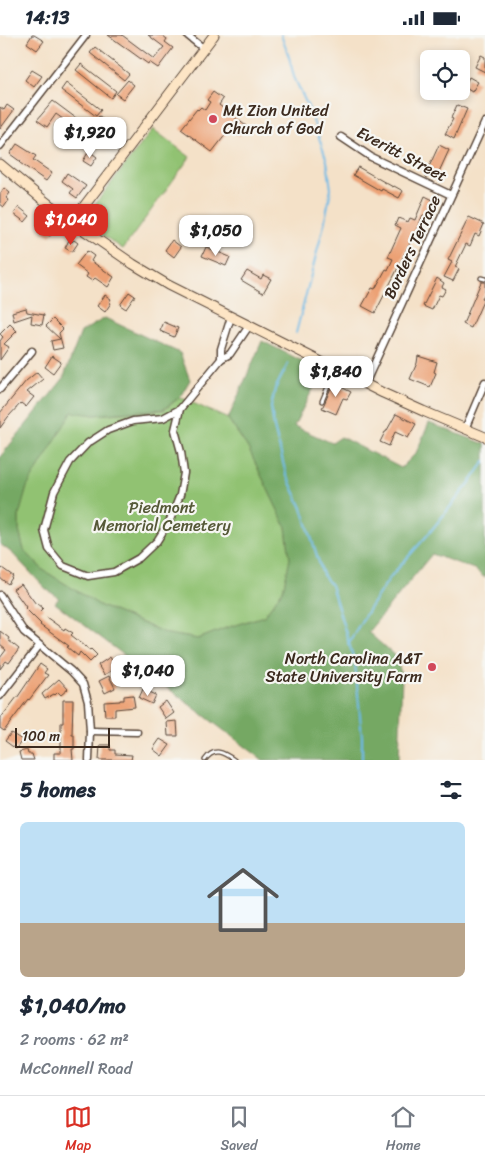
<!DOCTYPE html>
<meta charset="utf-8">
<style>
:root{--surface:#fff;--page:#f2f2f3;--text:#1f2937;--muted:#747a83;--line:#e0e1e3;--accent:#d93025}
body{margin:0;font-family:Sriracha,sans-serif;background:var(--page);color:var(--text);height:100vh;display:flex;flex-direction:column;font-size:19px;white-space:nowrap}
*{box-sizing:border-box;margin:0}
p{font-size:16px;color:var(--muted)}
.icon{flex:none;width:28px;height:28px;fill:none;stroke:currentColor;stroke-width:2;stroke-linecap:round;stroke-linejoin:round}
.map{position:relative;height:725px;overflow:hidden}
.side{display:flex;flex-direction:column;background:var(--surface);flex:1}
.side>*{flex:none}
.buttons{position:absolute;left:420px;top:15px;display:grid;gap:10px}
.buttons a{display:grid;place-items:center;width:50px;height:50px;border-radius:8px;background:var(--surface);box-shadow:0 2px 8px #0003;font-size:25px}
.scale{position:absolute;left:15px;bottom:12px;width:95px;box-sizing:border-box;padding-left:5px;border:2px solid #3b2a1e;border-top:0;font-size:14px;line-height:18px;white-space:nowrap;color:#3b2a1e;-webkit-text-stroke:4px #f6f6f2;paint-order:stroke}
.price{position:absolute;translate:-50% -42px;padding:0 11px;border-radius:10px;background:#fff;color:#222;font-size:16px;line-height:32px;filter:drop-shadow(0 1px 2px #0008)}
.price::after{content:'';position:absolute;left:50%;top:30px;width:15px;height:11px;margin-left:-8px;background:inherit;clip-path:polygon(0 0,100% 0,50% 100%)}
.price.active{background:var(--accent);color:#fff}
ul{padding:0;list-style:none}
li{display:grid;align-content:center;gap:10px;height:265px;padding:0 20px}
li+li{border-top:1px solid var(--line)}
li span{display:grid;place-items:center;height:155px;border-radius:8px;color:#555}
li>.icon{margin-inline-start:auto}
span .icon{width:90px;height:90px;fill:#fffc;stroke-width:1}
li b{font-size:21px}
h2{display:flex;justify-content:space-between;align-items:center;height:60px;padding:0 20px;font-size:21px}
.status{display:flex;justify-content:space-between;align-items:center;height:35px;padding:0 25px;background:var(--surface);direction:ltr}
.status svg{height:14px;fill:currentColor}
.tabs{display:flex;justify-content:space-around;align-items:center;height:70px;border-top:1px solid var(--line);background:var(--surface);font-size:14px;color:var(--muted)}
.tabs a{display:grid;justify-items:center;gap:2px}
.tabs .active{color:var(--accent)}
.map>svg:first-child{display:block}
.green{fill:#91c272;stroke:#667648}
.forest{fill:#74a864;stroke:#586941}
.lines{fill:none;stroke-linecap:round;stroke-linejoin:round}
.stream{stroke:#6cbae6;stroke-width:2}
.building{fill:#eca174}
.lane-casing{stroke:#574538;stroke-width:5.5}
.street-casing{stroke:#574538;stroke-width:9}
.secondary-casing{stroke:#574538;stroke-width:11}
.lane{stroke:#fff;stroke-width:3}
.street{stroke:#fff;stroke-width:6}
.secondary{stroke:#fde5c5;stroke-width:9}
.poi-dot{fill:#d1495b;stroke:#f6f6f2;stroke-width:2}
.labels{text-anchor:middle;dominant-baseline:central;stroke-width:4.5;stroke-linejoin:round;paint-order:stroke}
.poi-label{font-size:16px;fill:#3b2a1e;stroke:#f6f6f2;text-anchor:start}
.street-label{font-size:16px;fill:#3b2a1e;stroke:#f6f6f2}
.park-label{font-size:16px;fill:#555837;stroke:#f6f6f2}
</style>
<div class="status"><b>14:13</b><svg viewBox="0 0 49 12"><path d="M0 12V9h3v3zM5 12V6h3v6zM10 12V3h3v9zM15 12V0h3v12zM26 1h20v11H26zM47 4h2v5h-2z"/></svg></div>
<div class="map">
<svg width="485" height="725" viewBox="0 0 485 725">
<rect width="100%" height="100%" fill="#f6f6f2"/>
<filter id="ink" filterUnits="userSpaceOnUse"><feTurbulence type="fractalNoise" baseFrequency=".02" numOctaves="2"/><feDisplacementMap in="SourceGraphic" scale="10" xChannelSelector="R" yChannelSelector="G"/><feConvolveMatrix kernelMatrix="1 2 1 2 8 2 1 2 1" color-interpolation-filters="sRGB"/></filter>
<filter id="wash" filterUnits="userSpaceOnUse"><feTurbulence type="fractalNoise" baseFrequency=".0096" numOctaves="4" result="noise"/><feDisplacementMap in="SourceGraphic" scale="20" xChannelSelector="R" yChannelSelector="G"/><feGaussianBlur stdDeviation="1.12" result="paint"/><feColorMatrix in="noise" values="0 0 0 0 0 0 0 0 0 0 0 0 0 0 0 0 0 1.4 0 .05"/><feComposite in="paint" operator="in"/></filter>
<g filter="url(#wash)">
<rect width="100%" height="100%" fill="#f4e1c8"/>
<g class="green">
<path d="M153,94L190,122L123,214L86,189L85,182Z"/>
<path d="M180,362L228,384L248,413L286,492L290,524L283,555L264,581L226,593L198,604L168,599L101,571L43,535L24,515L19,496V480L27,452L72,376L94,380L164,375Z"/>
</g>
<path class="forest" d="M105,283L180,318L190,345L180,362L164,374L94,380L72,377L27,452L19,480V496L24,515L43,535L101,571L168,599L198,604L226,593L264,581L283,555L290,524L286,492L248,413L228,384L262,306L322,336L294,391L332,408L341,402L401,433L416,418L429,388L485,409V543L474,534L432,519L368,597L396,622L402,641L399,725H263L55,568L59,563L46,554L12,518L0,509V422L63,344L81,297Z"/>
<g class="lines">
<g class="stream">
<path d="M281,0L289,22L294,42L309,74L327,126L331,154L324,190L296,298"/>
<path d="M288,329L275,354L271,372L274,392L286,439L302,473L323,540L331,550L355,628L362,702V725"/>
<path d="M348,609L368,575L391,541L425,503L472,445L485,426"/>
</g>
</g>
<g id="blocks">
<g class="building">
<path d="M32,0H34L44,6L37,15L27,8Z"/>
<path d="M108,0H122L154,24L164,12L148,0H162L167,4L165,7L173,13L158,33L149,27L148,29Z"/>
<path d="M95,12L129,39L124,45L90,18Z"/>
<path d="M481,20L485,22V37L475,32Z"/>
<path d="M81,29L116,56L111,63L76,35Z"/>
<path d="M32,35L42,41L34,52L25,45Z"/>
<path d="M469,42L478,47L472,57L464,52Z"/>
<path d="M128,45L134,50L123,64L116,59Z"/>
<path d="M66,48L101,75L96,81L61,55Z"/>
<path d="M213,57L223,64L219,70L246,91L239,101L230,94L212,117L181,94L197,74L198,75L201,72L205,75L210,67L207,65Z"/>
<path d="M53,66L88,92L83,99L56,79L47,92L37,85Z"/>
<path d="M7,70L14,75L0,94V72L4,75Z"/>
<path d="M457,70L467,74L454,104L445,99L453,84L451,83Z"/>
<path d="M99,81L105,86L94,100L88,95Z"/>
<path d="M17,109L36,121L33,125L52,138L46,146L20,128L21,127L10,119Z"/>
<path d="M439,110L449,115L438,139L428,134Z"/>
<path d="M89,116L97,122L91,131L83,126Z"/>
<path d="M358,132L393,152L394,151L403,156L399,163L382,154L381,156L353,140Z"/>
<path d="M67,138L86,151L77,163L70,158L73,154L62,146Z"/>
<path d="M4,153L10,158L6,163L9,165L4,172L0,169V159Z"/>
<path d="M425,161L433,165L426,181L423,180L395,239L375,278L362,271L372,253L375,254L386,234L388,235L393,224L388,222L401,193L395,190L398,183L408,187L410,183L415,185Z"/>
<path d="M19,172L30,181L25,187L14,179Z"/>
<path d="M469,182L484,189L479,201L475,199L470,211L466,209L455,232L459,234L453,246L444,242L452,227L448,225Z"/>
<path d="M51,186L58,191L50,201L43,196Z"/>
<path d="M69,205L72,207L74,205L78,208L72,217L65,213Z"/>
<path d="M172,205L181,212L174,222L165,215Z"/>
<path d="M206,212L230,222L226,231L202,221Z"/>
<path d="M87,216L94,221L91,226L114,242L108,252L95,243L92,246L86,242L88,239L76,230Z"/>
<path d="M247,236L261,244L263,240L271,244L263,258L241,245Z"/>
<path d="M437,243L444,248L442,252L446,254L442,261L439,260L432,275L423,271Z"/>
<path d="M481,247H485V258L482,263L484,264L471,293L463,289Z"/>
<path d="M129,257L135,261L126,274L120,270Z"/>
<path d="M105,260L111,264L109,267L111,268L105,277L97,271Z"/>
<path d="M26,273L27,277L44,280L42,290L31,288L32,280L14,286L12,277Z"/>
<path d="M53,284L63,294L59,298L63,313L53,315L51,306L60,304L46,291Z"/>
<path d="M164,287L178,293L174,302L160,296Z"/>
<path d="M10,289L17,296L4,309L9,312L0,325V306L3,302L0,299Z"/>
<path d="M52,321L61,327L53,338L45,332Z"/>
<path d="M418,321L437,327L434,337L436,338L430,352L410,344L417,328Z"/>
<path d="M37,337L43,344L27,357L34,362L26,372L21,368L8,382L0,393V378L26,346Z"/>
<path d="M333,348L351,357L347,364L343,363L336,379L322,373L325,367Z"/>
<path d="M396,379L416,389L408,403L395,397L389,411L380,407L385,397H386Z"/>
<path d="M2,533L13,541L8,549L0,543V536Z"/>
<path d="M21,549L36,569L37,568L43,573L40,576L46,582L64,595L65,593L73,598L71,600L90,615L91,614L97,620L90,627L80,617L78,621L67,612L69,611L40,590L41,589L25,573L26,572L13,554Z"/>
<path d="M0,596L9,603L8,605L19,614L9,628L6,626L0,634V623L6,615L0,610Z"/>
<path d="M110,622L116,633L104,640L98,630Z"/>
<path d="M40,629L47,634L44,638L48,640L29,665L28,664L4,696L0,693V684L17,662V663Z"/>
<path d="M109,641L115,653L105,658L99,646Z"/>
<path d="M59,644L68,654L61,660L58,657L55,660L54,659L45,664L42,659Z"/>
<path d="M143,654L156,660L152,669L139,663Z"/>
<path d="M133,660L135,672L115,674V681H105L104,667L120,666V665H124V661Z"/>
<path d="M63,665H73L72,700H74V714H72L73,725H54V718H61V688H63Z"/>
<path d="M166,666L174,678L166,684L158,672Z"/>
<path d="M177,686L178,701H168L167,687Z"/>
<path d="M11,698L22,705L16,714L5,706Z"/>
<path d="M160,704L170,710L162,721L153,714Z"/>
<path d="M100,710H110V715H115V719L132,720L131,725H99Z"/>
<path d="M27,715L28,719H32L34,725H21L19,717Z"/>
</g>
</g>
</g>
<g filter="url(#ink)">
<use href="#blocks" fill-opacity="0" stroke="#574538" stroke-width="1"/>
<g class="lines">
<g class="lane-casing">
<g id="lane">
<path d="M481,243L485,244"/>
<path d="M322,366L335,335"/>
<path d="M205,725C214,712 223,717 234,725"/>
</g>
</g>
<g class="street-casing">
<g id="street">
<path d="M187,0L203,13"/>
<path d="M341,102L371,122L451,160"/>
<path d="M0,111L86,0"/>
<path d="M221,324V314L231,282"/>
<path d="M365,349L485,87"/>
<path d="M0,354L32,316"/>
<path d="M180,374L175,395L181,417L184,438L180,460L170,485L157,506L139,523L114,537L88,541L63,531L49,514L44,495L54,457L70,427L88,408L108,395L133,386L163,383L180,374L221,324L230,319L249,291"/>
<path d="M465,394L485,347"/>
<path d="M0,560L24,597L71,636L83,649L88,667L90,696L89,725"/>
<path d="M0,661L39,611"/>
<path d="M90,696L137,697"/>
</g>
</g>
<g class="secondary-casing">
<g id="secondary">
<path d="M0,129L41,163L72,187L133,229L168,250L383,358L423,376L485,402"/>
<path d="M72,187L214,0"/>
</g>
</g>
<use href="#lane" class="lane"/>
<use href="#street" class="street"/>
<use href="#secondary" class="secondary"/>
</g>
</g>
<g class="poi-dot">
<circle cx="213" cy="84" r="5"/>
<circle cx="432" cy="632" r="5"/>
</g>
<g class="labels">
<g class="poi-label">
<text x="223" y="75">Mt Zion United<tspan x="223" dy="18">Church of God</tspan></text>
<text x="422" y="623" text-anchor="end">North Carolina A&amp;T<tspan x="422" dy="18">State University Farm</tspan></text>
</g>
<g class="street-label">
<text transform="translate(402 119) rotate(28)">Everitt Street</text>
<text transform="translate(412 212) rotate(-65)">Borders Terrace</text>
</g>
<g class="park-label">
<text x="162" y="472">Piedmont<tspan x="162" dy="18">Memorial Cemetery</tspan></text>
</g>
</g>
</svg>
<div class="buttons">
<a><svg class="icon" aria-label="locate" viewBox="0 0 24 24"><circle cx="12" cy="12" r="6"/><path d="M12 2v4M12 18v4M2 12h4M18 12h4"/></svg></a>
</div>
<div class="scale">100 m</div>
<b class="price" style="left:90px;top:124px">$1,920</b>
<b class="price active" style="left:71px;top:211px">$1,040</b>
<b class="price" style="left:216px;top:222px">$1,050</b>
<b class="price" style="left:336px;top:363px">$1,840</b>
<b class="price" style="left:148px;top:662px">$1,040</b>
</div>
<section class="side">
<h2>5 homes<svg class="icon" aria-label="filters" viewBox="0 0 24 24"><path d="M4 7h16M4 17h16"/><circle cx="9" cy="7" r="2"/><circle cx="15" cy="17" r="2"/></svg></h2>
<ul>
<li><span style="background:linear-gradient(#bfe0f5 65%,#b9a48a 0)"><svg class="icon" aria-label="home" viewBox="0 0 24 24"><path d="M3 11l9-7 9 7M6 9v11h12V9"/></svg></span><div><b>$1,040/mo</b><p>2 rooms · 62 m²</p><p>McConnell Road</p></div></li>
</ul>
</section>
<nav class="tabs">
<a class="active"><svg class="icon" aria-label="map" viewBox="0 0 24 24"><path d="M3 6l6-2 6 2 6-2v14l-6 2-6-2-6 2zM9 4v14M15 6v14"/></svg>Map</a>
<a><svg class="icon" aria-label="saved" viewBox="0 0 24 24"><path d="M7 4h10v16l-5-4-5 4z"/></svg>Saved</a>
<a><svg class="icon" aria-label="home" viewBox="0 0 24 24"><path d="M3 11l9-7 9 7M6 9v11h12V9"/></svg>Home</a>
</nav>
